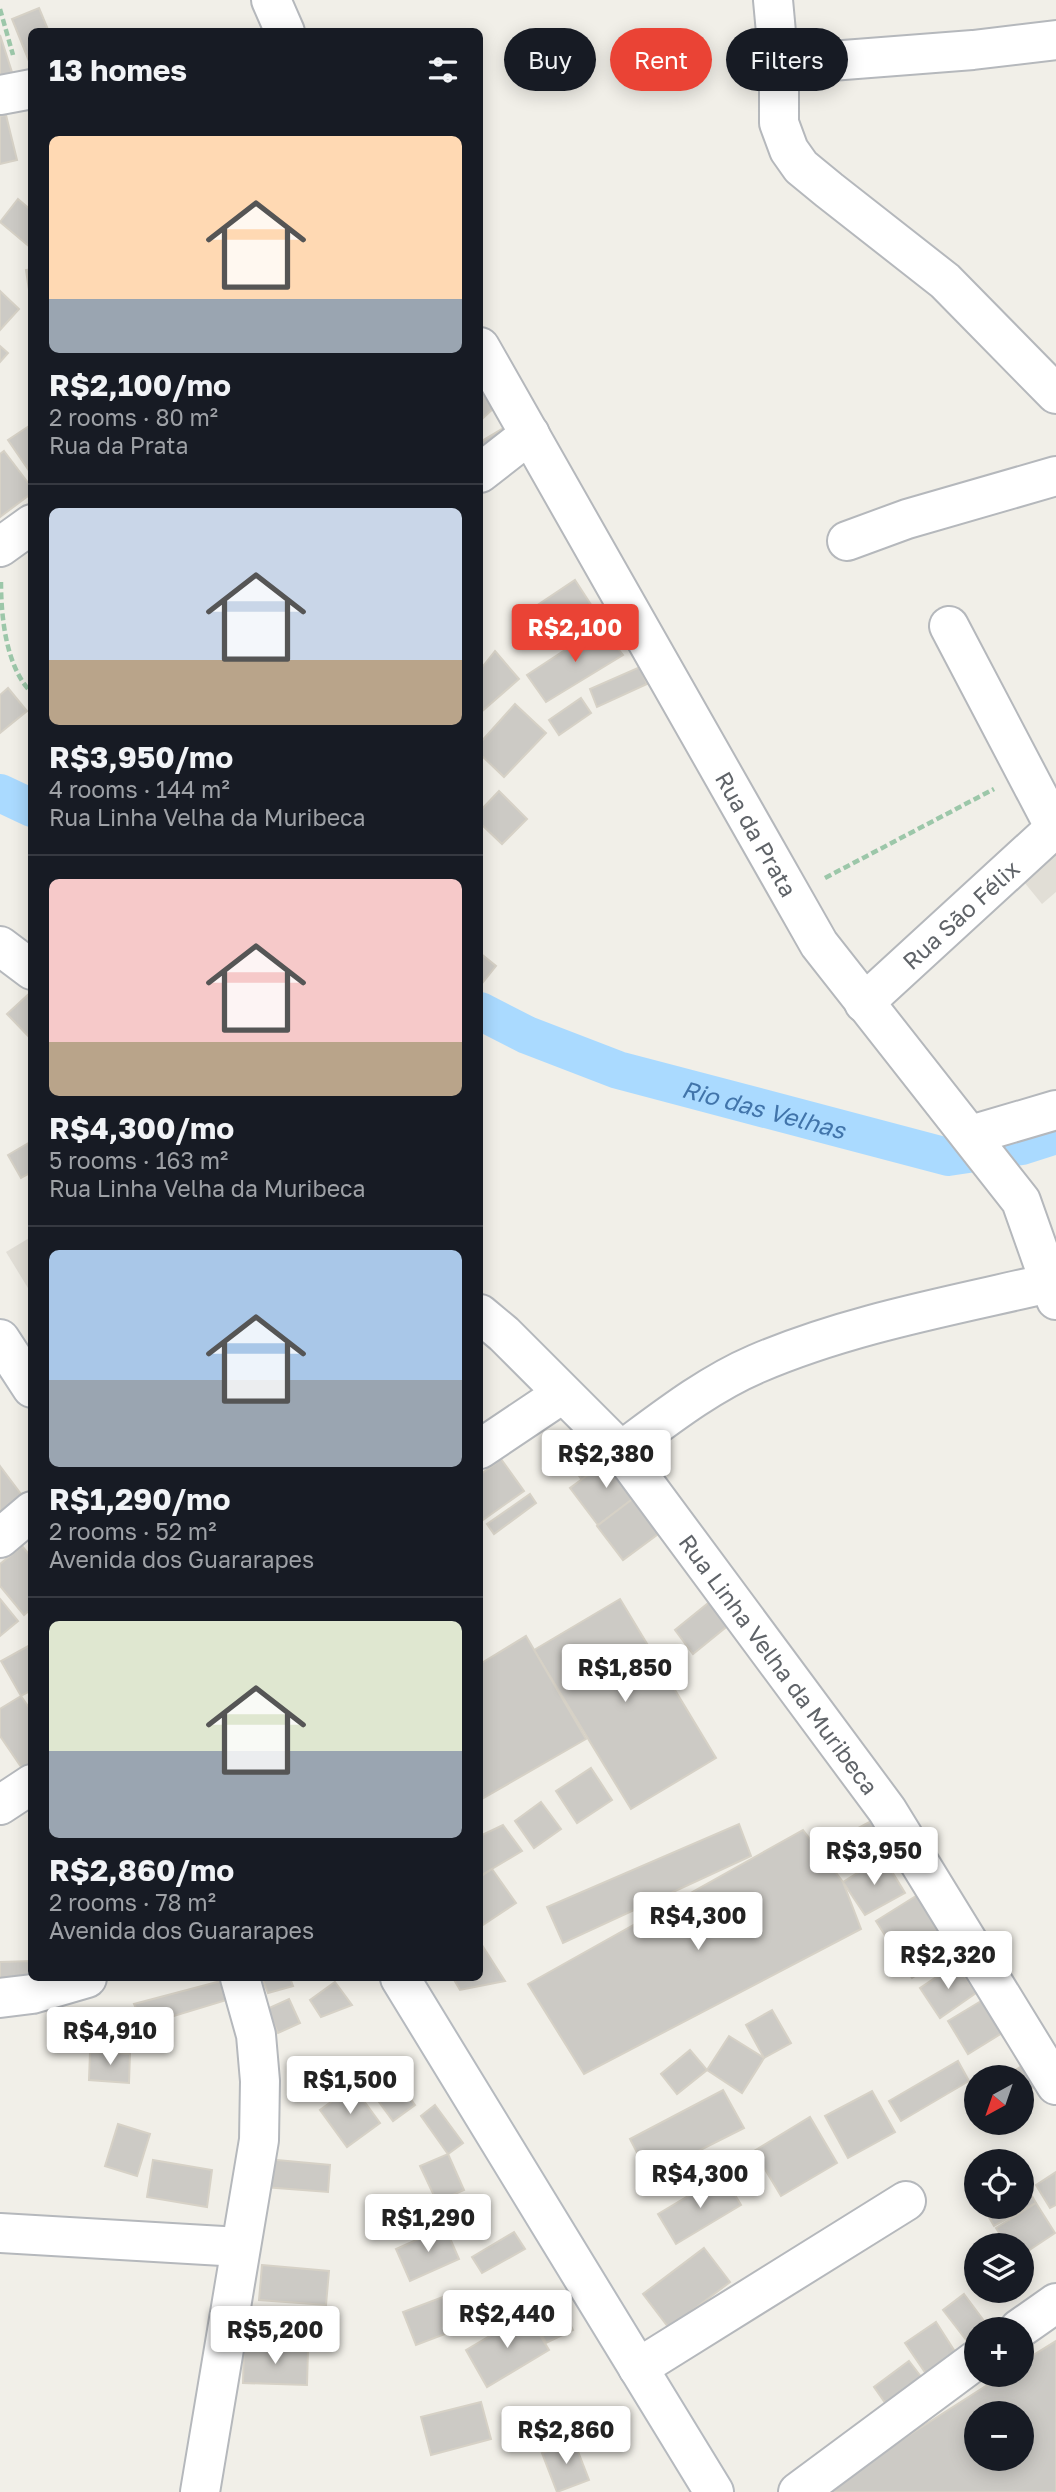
<!DOCTYPE html>
<meta charset="utf-8">
<style>
:root{--surface:#171b24;--page:#242831;--text:#f1f3f6;--muted:#9ea1a6;--line:#363941;--accent:#ea4335}
body{margin:0;font-family:"Golos Text",sans-serif;background:var(--page);color:var(--text);height:100vh;display:flex;flex-direction:column;font-size:26px;white-space:nowrap}
*{box-sizing:border-box;margin:0}
p{font-size:23px;color:var(--muted)}
.icon{flex:none;width:38px;height:38px;fill:none;stroke:currentColor;stroke-width:2;stroke-linecap:round;stroke-linejoin:round}
.map{position:relative;flex:1;overflow:hidden}
.details{position:absolute;left:28px;top:28px;width:455px;height:1953px;display:flex;flex-direction:column;background:var(--surface);border-radius:10px;box-shadow:0 4px 18px #0003}
.details>*{flex:none}
.guide{position:absolute;left:504px;top:28px;width:446px;height:63px;display:flex;gap:14px}
.needle{width:46px;rotate:220deg}
.buttons{position:absolute;left:964px;top:2065px;display:grid;gap:14px}
.buttons a{display:grid;place-items:center;width:70px;height:70px;border-radius:50%;background:var(--surface);box-shadow:0 4px 18px #0003;font-size:35px}
.price{position:absolute;translate:-50% -60px;padding:0 16px;border-radius:7px;background:#fff;color:#222;font-size:23px;line-height:46px;filter:drop-shadow(0 2px 4px #0008)}
.price::after{content:'';position:absolute;left:50%;top:42px;width:21px;height:16px;margin-left:-10px;background:inherit;clip-path:polygon(0 0,100% 0,50% 100%)}
.price.selected{background:var(--accent);color:#fff}
ul{padding:0;list-style:none}
li{display:grid;align-content:center;gap:14px;height:371px;padding:0 21px}
li+li{border-top:2px solid var(--line)}
li span{display:grid;place-items:center;height:217px;border-radius:10px;color:#555}
li>.icon{margin-inline-start:auto}
span .icon{width:126px;height:126px;fill:#fffc;stroke-width:1}
li b{font-size:30px}
h2{display:flex;justify-content:space-between;align-items:center;height:84px;padding:0 21px;font-size:30px}
.tag{padding:0 24px;border-radius:32px;background:var(--surface);box-shadow:0 4px 18px #0003;font-size:24px;line-height:63px}
.tag.selected{background:var(--accent);color:#fff}
.map>svg:first-child{display:block}
.education{fill:#e1ded6}
.lines{fill:none;stroke-linecap:round;stroke-linejoin:round}
.canal{stroke:#aadaff;stroke-width:38}
.building{fill:#cccac5;stroke:#d6d1c6;stroke-width:2;fill-rule:evenodd}
.street-casing{stroke:#b5b8bc;stroke-width:42}
.secondary-casing{stroke:#b6babf;stroke-width:42}
.path{stroke:#9cc7a9;stroke-width:4.5;stroke-dasharray:7 3.5;stroke-linecap:butt}
.street{stroke:#fff;stroke-width:38}
.secondary{stroke:#fff;stroke-width:38}
.labels{text-anchor:middle;dominant-baseline:central;stroke-width:5;stroke-linejoin:round;paint-order:stroke}
.street-label{font-size:23px;fill:#5f6368;stroke:#fff}
.water-label{font-size:24px;font-style:italic;fill:#4174aa;stroke:#fff}
</style>
<div class="map">
<svg width="1056" height="2492" viewBox="0 0 1056 2492">
<rect width="100%" height="100%" fill="#f1efe8"/>
<g class="education">
<path d="M1056,829V892L1042,904L1010,865Z"/>
<path d="M31,1237V1293L6,1252Z"/>
</g>
<g class="lines">
<g class="canal">
<path d="M0,793L32,808"/>
<path id="s1" d="M480,1011L527,1035L618,1070L948,1157L1022,1146L1056,1135"/>
</g>
</g>
<g class="building">
<path d="M39,8L49,32H32L29,61L12,19Z"/>
<path d="M0,35L12,72L0,76Z"/>
<path d="M6,115L17,160L0,164V116Z"/>
<path d="M18,199L32,211L31,248L0,222Z"/>
<path d="M32,269V310L26,270Z"/>
<path d="M0,291L19,309L0,330Z"/>
<path d="M0,346L8,353L0,362Z"/>
<path d="M480,389L495,407L480,421Z"/>
<path d="M32,424V475L8,440Z"/>
<path d="M505,427L514,442L480,461V442Z"/>
<path d="M4,451L32,488V493L0,517V454Z"/>
<path d="M575,580L601,620L559,647L533,608Z"/>
<path d="M600,627L623,655L546,702L527,675Z"/>
<path d="M495,651L519,679L480,713V670Z"/>
<path d="M640,667L647,684L597,707L590,689Z"/>
<path d="M8,688L27,711L0,733V695Z"/>
<path d="M581,698L591,713L559,735L549,720Z"/>
<path d="M515,704L546,733L504,777L480,754V743Z"/>
<path d="M499,791L527,819L502,844L480,823V811Z"/>
<path d="M480,953L496,966L480,986Z"/>
<path d="M32,991V1040L7,1014Z"/>
<path d="M32,1141V1172L21,1178L8,1155Z"/>
<path d="M578,1425L605,1462L582,1480L555,1442Z"/>
<path d="M614,1456L641,1493L598,1525L570,1488Z"/>
<path d="M501,1459L524,1491L480,1522V1475Z"/>
<path d="M0,1466L27,1502L0,1522Z"/>
<path d="M530,1494L536,1503L494,1534L487,1524Z"/>
<path d="M639,1494L665,1529L623,1560L597,1526Z"/>
<path d="M22,1546L32,1558V1608L24,1615L0,1586V1564Z"/>
<path d="M717,1596L736,1619L693,1654L675,1630Z"/>
<path d="M0,1599L18,1621L0,1636Z"/>
<path d="M620,1599L716,1758L631,1809L534,1650Z"/>
<path d="M526,1636L586,1739L480,1800V1664Z"/>
<path d="M32,1644V1690L21,1696L1,1661Z"/>
<path d="M21,1696L32,1712V1770L26,1774L0,1736V1709Z"/>
<path d="M591,1768L612,1800L577,1823L556,1791Z"/>
<path d="M541,1802L561,1829L534,1848L515,1821Z"/>
<path d="M871,1821L883,1843L837,1867L825,1846Z"/>
<path d="M739,1824L751,1856L563,1943L547,1907Z"/>
<path d="M503,1825L522,1851L480,1876V1836Z"/>
<path d="M803,1830L843,1882L861,1929L584,2074L528,1984Z"/>
<path d="M883,1857L905,1893L865,1915L843,1882Z"/>
<path d="M492,1869L516,1903L480,1927V1877Z"/>
<path d="M919,1894L956,1951L912,1978L876,1921Z"/>
<path d="M480,1942L505,1981L460,1990L453,1978H480Z"/>
<path d="M32,1961V1978L0,1989V1962Z"/>
<path d="M956,1964L976,1993L940,2018L920,1988Z"/>
<path d="M262,1978H290L293,1986L268,1993Z"/>
<path d="M221,1981L230,1999L144,2025L134,2004Z"/>
<path d="M335,1982L352,2005L321,2017L310,2000Z"/>
<path d="M986,1998L1007,2030L968,2054L948,2021Z"/>
<path d="M289,1999L300,2023L278,2033L267,2009Z"/>
<path d="M772,2010L791,2043L764,2058L746,2025Z"/>
<path d="M729,2036L764,2058L742,2093L707,2070Z"/>
<path d="M690,2050L707,2070L677,2094L661,2074Z"/>
<path d="M90,2052L130,2054L129,2083L89,2080Z"/>
<path d="M382,2060L415,2105L393,2121L360,2076Z"/>
<path d="M958,2061L969,2081L901,2121L889,2101Z"/>
<path d="M1025,2064L1038,2085L1022,2095V2077H1004Z"/>
<path d="M353,2086L380,2123L347,2147L320,2110Z"/>
<path d="M723,2090L744,2128L649,2176L630,2139Z"/>
<path d="M872,2091L895,2132L848,2158L825,2116Z"/>
<path d="M435,2105L463,2143L448,2154L421,2116Z"/>
<path d="M810,2117L837,2163L781,2196L754,2151Z"/>
<path d="M118,2124L150,2134L137,2176L105,2166Z"/>
<path d="M448,2154L464,2190L437,2202L420,2166Z"/>
<path d="M266,2159L330,2165L328,2192L264,2187Z"/>
<path d="M153,2160L212,2170L207,2207L147,2197Z"/>
<path d="M1056,2172V2205L1050,2208L1036,2185Z"/>
<path d="M723,2175L741,2205L676,2244L658,2214Z"/>
<path d="M1022,2178L1036,2203L994,2226L983,2207H1022Z"/>
<path d="M1036,2203L1055,2233L1022,2255V2245H1007L996,2228Z"/>
<path d="M445,2227L459,2259L410,2281L396,2249Z"/>
<path d="M514,2232L525,2249L482,2273L472,2257Z"/>
<path d="M704,2248L730,2282L669,2328L643,2294Z"/>
<path d="M262,2265L329,2271L326,2305L259,2300Z"/>
<path d="M964,2294L990,2329H976V2341L970,2345L943,2310Z"/>
<path d="M448,2295L461,2328L416,2345L403,2312Z"/>
<path d="M559,2302L573,2330L546,2343L532,2315Z"/>
<path d="M527,2314L549,2350L487,2387L466,2350Z"/>
<path d="M936,2322L961,2361L931,2381L905,2343Z"/>
<path d="M1056,2341V2492H820L1003,2375H1022V2362ZM976,2413H1022V2459H976Z"/>
<path d="M244,2346L308,2349L307,2385L243,2383Z"/>
<path d="M909,2361L922,2378L886,2404L874,2387Z"/>
<path d="M481,2402L491,2439L431,2455L421,2417Z"/>
<path d="M574,2441L589,2480L557,2492L542,2453Z"/>
</g>
<g class="lines">
<g class="street-casing">
<g id="street">
<path d="M271,0L285,32"/>
<path d="M773,0L779,65V123L789,150L801,167L829,190L945,281L1056,394"/>
<path d="M779,65L973,50L1056,40"/>
<path d="M0,95L32,89"/>
<path id="s2" d="M480,347L819,944L1021,1201L1056,1300"/>
<path d="M480,473L530,434"/>
<path d="M847,541L907,519L1056,476"/>
<path d="M0,547L32,524"/>
<path d="M949,626L1055,828"/>
<path d="M0,946L32,970"/>
<path id="s3" d="M864,1003L1056,827"/>
<path d="M971,1135L1056,1110"/>
<path id="s4" d="M480,1314L504,1334L621,1451L887,1810L1056,2085"/>
<path d="M480,1449L562,1394"/>
<path d="M621,1451C663,1420 707,1385 756,1364C849,1324 951,1306 1049,1283"/>
<path d="M0,1538L32,1511"/>
<path d="M0,1805L32,1784"/>
<path d="M0,1998L32,1994L87,1978"/>
<path d="M0,2233L240,2247"/>
<path d="M1019,2329L1056,2303"/>
<path d="M638,2368L906,2201"/>
<path d="M200,2492L259,2140L260,2081L256,2035L240,1978"/>
<path d="M798,2492L976,2360"/>
</g>
</g>
<g class="secondary-casing">
<g id="secondary">
<path d="M0,1339L32,1388"/>
<path d="M400,1978L714,2492"/>
</g>
</g>
<g class="path">
<path d="M0,9L13,55"/>
<path d="M1,582C1,617 6,668 32,693"/>
<path d="M825,878L994,789"/>
</g>
<use href="#street" class="street"/>
<use href="#secondary" class="secondary"/>
</g>
<g class="labels">
<g class="street-label">
<text stroke="none"><textPath href="#s2" startOffset="560">Rua da Prata</textPath></text>
<text stroke="none"><textPath href="#s3" startOffset="131">Rua São Félix</textPath></text>
<text stroke="none"><textPath href="#s4" startOffset="462">Rua Linha Velha da Muribeca</textPath></text>
</g>
<g class="water-label">
<text stroke="none"><textPath href="#s1" startOffset="301">Rio das Velhas</textPath></text>
</g>
</g>
</svg>
<div class="buttons">
<a><svg class="needle" viewBox="-14 -14 28 28"><path d="M0-13l5 13h-10z" fill="#e53935"/><path d="M0 13l5-13h-10z" fill="#9ea1a6"/></svg></a>
<a><svg class="icon" aria-label="locate" viewBox="0 0 24 24"><circle cx="12" cy="12" r="6"/><path d="M12 2v4M12 18v4M2 12h4M18 12h4"/></svg></a>
<a><svg class="icon" aria-label="layers" viewBox="0 0 24 24"><path d="M12 4l9 5-9 5-9-5zM3 14l9 5 9-5"/></svg></a>
<a>+</a>
<a>−</a>
</div>
<b class="price selected" style="left:575px;top:664px">R$2,100</b>
<b class="price" style="left:606px;top:1490px">R$2,380</b>
<b class="price" style="left:625px;top:1704px">R$1,850</b>
<b class="price" style="left:874px;top:1887px">R$3,950</b>
<b class="price" style="left:698px;top:1952px">R$4,300</b>
<b class="price" style="left:948px;top:1991px">R$2,320</b>
<b class="price" style="left:110px;top:2067px">R$4,910</b>
<b class="price" style="left:350px;top:2116px">R$1,500</b>
<b class="price" style="left:700px;top:2210px">R$4,300</b>
<b class="price" style="left:428px;top:2254px">R$1,290</b>
<b class="price" style="left:507px;top:2350px">R$2,440</b>
<b class="price" style="left:275px;top:2366px">R$5,200</b>
<b class="price" style="left:566px;top:2466px">R$2,860</b>
<div class="guide">
<a class="tag">Buy</a>
<a class="tag selected">Rent</a>
<a class="tag">Filters</a>
</div>
<section class="details">
<h2>13 homes<svg class="icon" aria-label="filters" viewBox="0 0 24 24"><path d="M4 7h16M4 17h16"/><circle cx="9" cy="7" r="2"/><circle cx="15" cy="17" r="2"/></svg></h2>
<ul>
<li><span style="background:linear-gradient(#ffd9b3 75%,#9aa5b1 0)"><svg class="icon" aria-label="home" viewBox="0 0 24 24"><path d="M3 11l9-7 9 7M6 9v11h12V9"/></svg></span><div><b>R$2,100/mo</b><p>2 rooms · 80 m²</p><p>Rua da Prata</p></div></li>
<li><span style="background:linear-gradient(#c9d6e8 70%,#b9a48a 0)"><svg class="icon" aria-label="home" viewBox="0 0 24 24"><path d="M3 11l9-7 9 7M6 9v11h12V9"/></svg></span><div><b>R$3,950/mo</b><p>4 rooms · 144 m²</p><p>Rua Linha Velha da Muribeca</p></div></li>
<li><span style="background:linear-gradient(#f6c9c9 75%,#b9a48a 0)"><svg class="icon" aria-label="home" viewBox="0 0 24 24"><path d="M3 11l9-7 9 7M6 9v11h12V9"/></svg></span><div><b>R$4,300/mo</b><p>5 rooms · 163 m²</p><p>Rua Linha Velha da Muribeca</p></div></li>
<li><span style="background:linear-gradient(#a9c7e8 60%,#9aa5b1 0)"><svg class="icon" aria-label="home" viewBox="0 0 24 24"><path d="M3 11l9-7 9 7M6 9v11h12V9"/></svg></span><div><b>R$1,290/mo</b><p>2 rooms · 52 m²</p><p>Avenida dos Guararapes</p></div></li>
<li><span style="background:linear-gradient(#dfe7d0 60%,#9aa5b1 0)"><svg class="icon" aria-label="home" viewBox="0 0 24 24"><path d="M3 11l9-7 9 7M6 9v11h12V9"/></svg></span><div><b>R$2,860/mo</b><p>2 rooms · 78 m²</p><p>Avenida dos Guararapes</p></div></li>
</ul>
</section>
</div>
